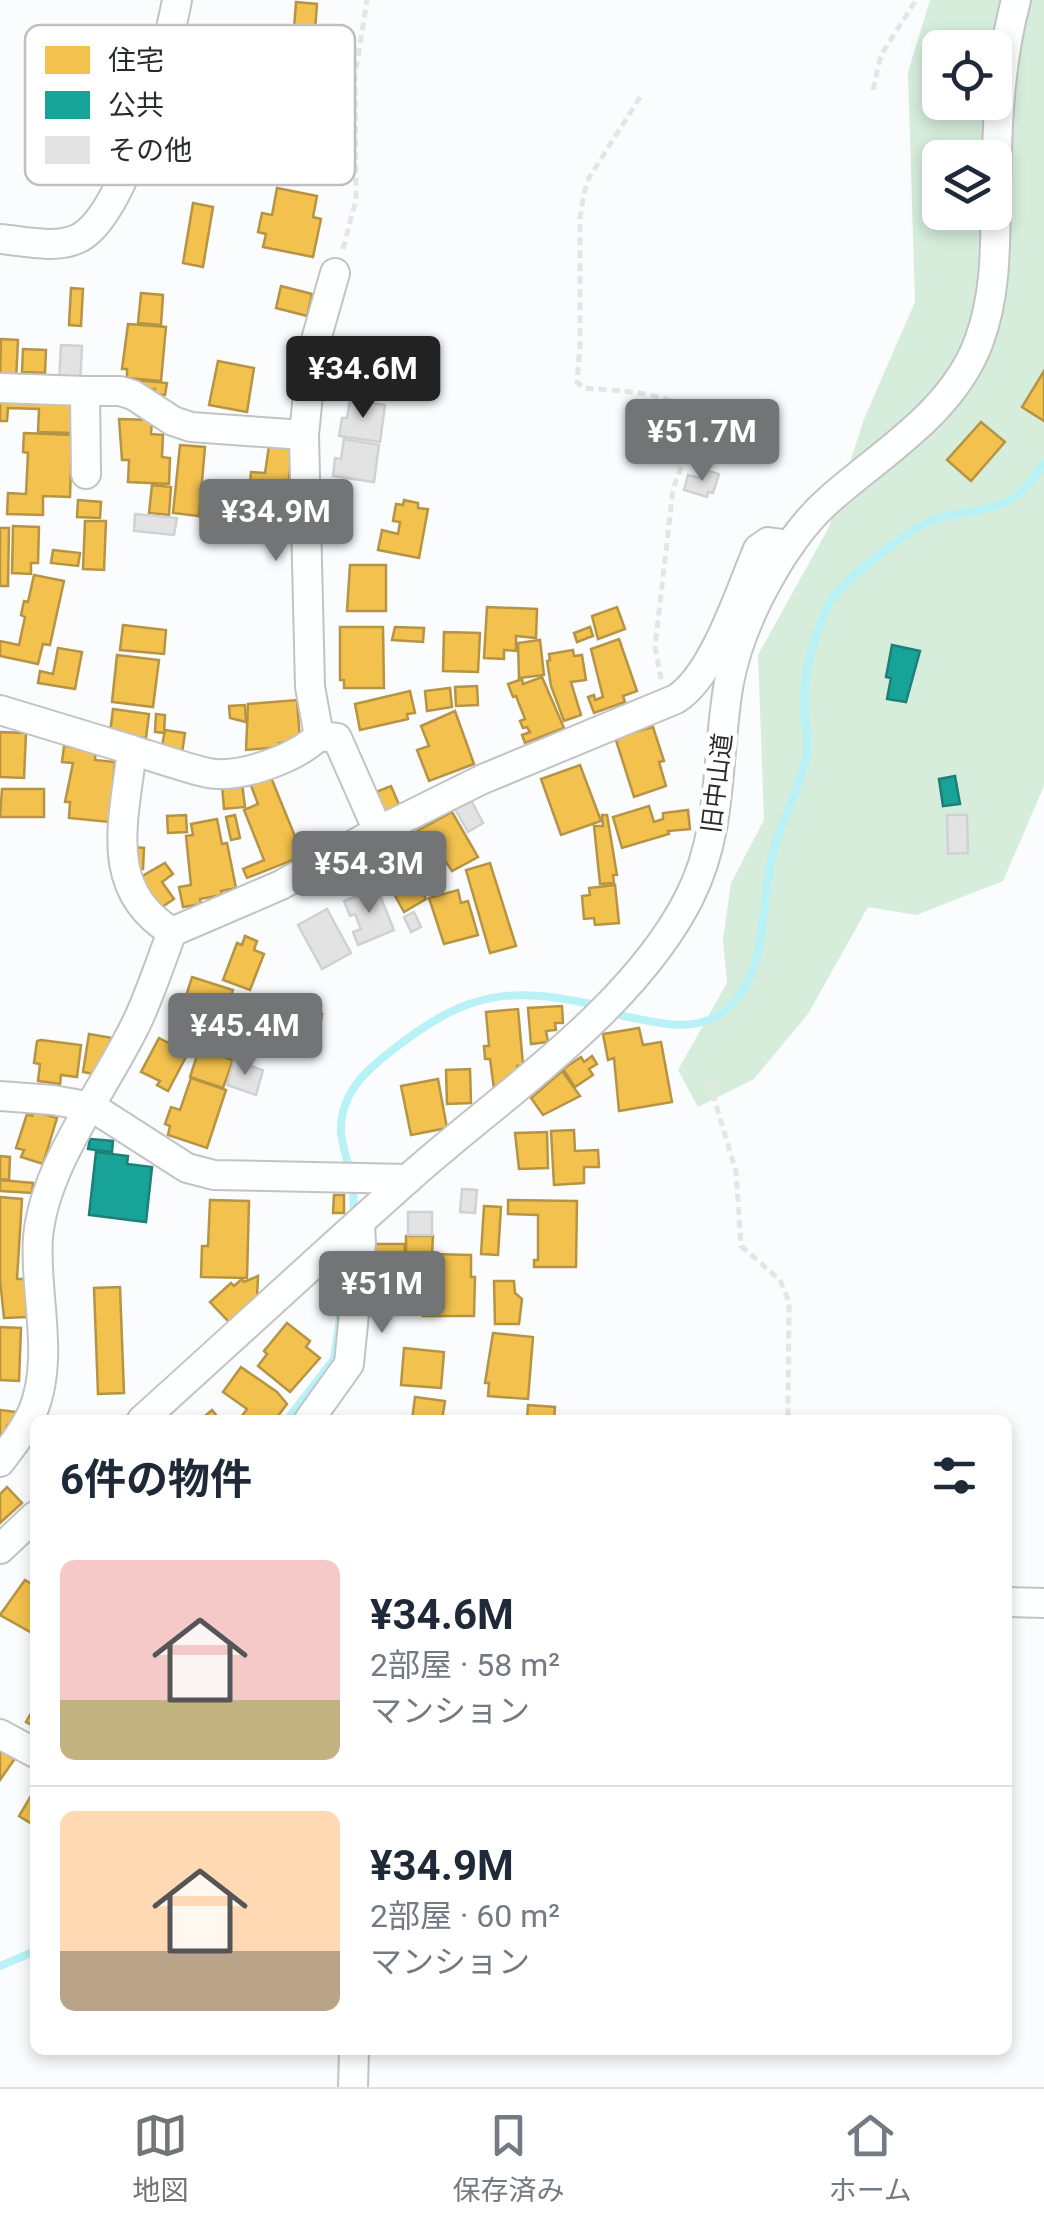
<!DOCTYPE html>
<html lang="ja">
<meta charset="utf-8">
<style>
:root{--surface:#fff;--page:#f6f6f7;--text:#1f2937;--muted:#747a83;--line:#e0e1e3;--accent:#737475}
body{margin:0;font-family:Roboto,"Noto Sans JP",sans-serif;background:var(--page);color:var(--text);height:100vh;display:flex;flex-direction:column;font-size:38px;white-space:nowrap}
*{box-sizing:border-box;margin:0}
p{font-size:32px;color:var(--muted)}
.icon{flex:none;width:55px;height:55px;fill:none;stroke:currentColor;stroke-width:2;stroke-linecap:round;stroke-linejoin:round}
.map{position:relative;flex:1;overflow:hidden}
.drawer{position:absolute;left:30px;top:1415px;width:982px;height:640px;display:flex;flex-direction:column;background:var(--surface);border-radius:15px;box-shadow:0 5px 15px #0003}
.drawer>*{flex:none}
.tools{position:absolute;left:922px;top:30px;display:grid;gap:20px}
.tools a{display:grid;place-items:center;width:90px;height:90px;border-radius:15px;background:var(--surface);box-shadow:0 5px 15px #0003;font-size:50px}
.price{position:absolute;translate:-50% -85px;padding:0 22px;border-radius:10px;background:var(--accent);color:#fff;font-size:32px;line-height:65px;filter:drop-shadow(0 2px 5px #0008)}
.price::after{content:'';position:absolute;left:50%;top:60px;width:30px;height:22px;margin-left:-15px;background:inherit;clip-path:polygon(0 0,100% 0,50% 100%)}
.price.active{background:#222;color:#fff}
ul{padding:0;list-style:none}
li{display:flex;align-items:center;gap:30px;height:250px;padding:0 30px}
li+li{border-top:2px solid var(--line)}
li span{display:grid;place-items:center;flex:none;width:280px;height:200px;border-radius:15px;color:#555}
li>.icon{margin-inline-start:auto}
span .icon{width:120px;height:120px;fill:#fffc;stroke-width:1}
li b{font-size:42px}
h2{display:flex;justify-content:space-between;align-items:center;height:120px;padding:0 30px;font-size:42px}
.tab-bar{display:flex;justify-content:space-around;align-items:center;height:140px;border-top:2px solid var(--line);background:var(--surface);font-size:28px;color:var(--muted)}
.tab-bar a{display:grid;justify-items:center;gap:5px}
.tab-bar .active{color:var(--accent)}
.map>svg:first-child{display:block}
.green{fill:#d6eddb;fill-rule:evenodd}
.homes{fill:#f2c14e;stroke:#b69444;stroke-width:2.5}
.public{fill:#17a398;stroke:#1d7f78;stroke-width:2.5}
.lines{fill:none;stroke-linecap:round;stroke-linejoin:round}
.stream{stroke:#b8f2f7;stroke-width:8}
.building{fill:#e3e3e4;stroke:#d0d1d2;stroke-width:2.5}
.street-casing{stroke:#c3c3c4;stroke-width:32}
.path{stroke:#e5e5e6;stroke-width:5;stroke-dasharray:8 5;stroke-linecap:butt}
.street{stroke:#feffff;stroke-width:28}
.labels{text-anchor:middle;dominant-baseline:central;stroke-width:10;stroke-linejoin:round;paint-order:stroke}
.street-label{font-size:25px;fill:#2a2b2c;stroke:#fff}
.key{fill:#fff;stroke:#bfbfc0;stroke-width:2.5}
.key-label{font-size:28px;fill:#2a2b2c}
</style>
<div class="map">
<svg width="1044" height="2087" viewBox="0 0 1044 2087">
<rect width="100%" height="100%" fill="#fbfcfd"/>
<path class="green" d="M930,0H1044V786L1003,881L916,915L868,907L808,1014L754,1079L698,1107L678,1070L727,983L723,940L731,883L764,820L758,655L829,527L864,419L915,302L908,72ZM940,48H995V102H940ZM940,158H995V212H940Z"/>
<g class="homes">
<path d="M296,2L317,4L315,31L294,29Z"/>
<path d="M277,188L317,196L313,217L321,219L313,257L263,247L266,234L258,232L262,213L272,215Z"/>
<path d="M193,203L213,207L203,267L183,263Z"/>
<path d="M281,286L312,294L307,316L276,308Z"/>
<path d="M71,288L83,289L81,326L69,325Z"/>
<path d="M141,293L163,295L161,325L138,323Z"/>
<path d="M128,324L166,327L161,381L127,378V369H122Z"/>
<path d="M1,339L18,340L16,381L0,380Z"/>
<path d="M23,349L46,350L45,373L22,372Z"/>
<path d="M218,361L254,368L247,412L209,405Z"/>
<path d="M1044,371V421L1022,407Z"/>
<path d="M125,379L167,383L165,395L154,394L155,389L124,386Z"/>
<path d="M0,399L73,403L72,433L38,432L39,409L8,408L7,421H0Z"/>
<path d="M119,419L152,420L151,434L163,435L162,457L170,458L169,484L128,482L129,460H122Z"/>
<path d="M981,422L1005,442L971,481L947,460Z"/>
<path d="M24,433L72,435L70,497L43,496V515L7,514L8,493L26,494L28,453L23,452Z"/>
<path d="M180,445L205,447L199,516L173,513Z"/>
<path d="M269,446L293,449L282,527L246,523L251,472L265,473Z"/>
<path d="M152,485L171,487L169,515L149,513Z"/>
<path d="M204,488L233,491L230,521L201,518Z"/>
<path d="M78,500L101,502L100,518L77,517Z"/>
<path d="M404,500L418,503V508L428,509L419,558L378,550L382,530L398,534L400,522L393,521L396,504L403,505Z"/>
<path d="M85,521H106L104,570L83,569Z"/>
<path d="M13,526L39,527L38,563H31V574L12,573Z"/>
<path d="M0,528H9L8,586H0Z"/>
<path d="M53,550L80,553L78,566L51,563Z"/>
<path d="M350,565H386V611H347Z"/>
<path d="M34,575L64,581L50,645L43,644L38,664L0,656V641L19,645L25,617L21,615L24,601L28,602Z"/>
<path d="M487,607L537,609L536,638L516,636V651L504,650V659L484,658Z"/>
<path d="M617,607L625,629L598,639L592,616Z"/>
<path d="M123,625L166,630L164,654L120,650Z"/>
<path d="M340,627H383L384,688H344V680H340Z"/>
<path d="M395,627L424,628L423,642L392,640Z"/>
<path d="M590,627L593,636L577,642L574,633Z"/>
<path d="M444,632L480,633L478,672L443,671Z"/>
<path d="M619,639L637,691L623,696L625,702L594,713L588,697L594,695L595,700L603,697L591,649Z"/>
<path d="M540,640L544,675L519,678L518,643Z"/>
<path d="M58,648L82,652L75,689L38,683L40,671L53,674Z"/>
<path d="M573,650L574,656L582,655L586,680L571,682L581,715L564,721L551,686L547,661L550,660L549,654Z"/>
<path d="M117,655L159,660L153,707L112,702Z"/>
<path d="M542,677L564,728L525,743L522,735L530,732L527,727L523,728L520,721L525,719L516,696L513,697L508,684L522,679L523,684Z"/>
<path d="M477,686L478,705L456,706L455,687Z"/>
<path d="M450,688L452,707L427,711L425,691Z"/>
<path d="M410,691L415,713L407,714L408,719L360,730L355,704Z"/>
<path d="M297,700L300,741L279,743L280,747L246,750L248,704Z"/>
<path d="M245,705L246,722L230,718L229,706Z"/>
<path d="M113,709L149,714L146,738L110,733Z"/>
<path d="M455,711L474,764L429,781L417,750L429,746L421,726Z"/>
<path d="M156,714L165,715L164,733L155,732Z"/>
<path d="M653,727L664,761L659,762L666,786L634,797L615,737Z"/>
<path d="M165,730L185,733L181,760L160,757Z"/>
<path d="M0,732L26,733L24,778L0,777Z"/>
<path d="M64,746L96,749L95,760L115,762L109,822L69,818L70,802H65L73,763L62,762Z"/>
<path d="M580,765L601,821L561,835L541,779Z"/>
<path d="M270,775L303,856L247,878L243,869L264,860L244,810L258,804L250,783Z"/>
<path d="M242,783L245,807L224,809L222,785Z"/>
<path d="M391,786L400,807L380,816L371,794Z"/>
<path d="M2,789H44V817H0Z"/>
<path d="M649,806L654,822L663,819V813L688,810L690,829L668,831L669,834L622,848L613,817Z"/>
<path d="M452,812L478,857L452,871L429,836L415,844L410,835Z"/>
<path d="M186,815L187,832L168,833L167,816Z"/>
<path d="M235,815L240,838L231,840L226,817Z"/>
<path d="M602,815H607L617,875H613L614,883L600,884L594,826H603Z"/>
<path d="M217,819L222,844L227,843L236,888L221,891L222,895L200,899L201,904L183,907L179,887L191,885L186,836L193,835L191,824Z"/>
<path d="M394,842L426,899L404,912L375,859L384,854L381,849Z"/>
<path d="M134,847L144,848L143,869L133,868Z"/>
<path d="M165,863L173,874L162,882L174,899L153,913L132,882Z"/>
<path d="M490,863L516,946L490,953L466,870Z"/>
<path d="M615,885L619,923L595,925L594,918L584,919L582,896L590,895L589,888Z"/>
<path d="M458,890L461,903L468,901L478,935L444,944L429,898Z"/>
<path d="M245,936L257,941L254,950L264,954L250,990L223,980L237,943L242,945Z"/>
<path d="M192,977L233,990L217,1041L205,1037L204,1040L187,1031L193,1014L186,1012L191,997L186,996Z"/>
<path d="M562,1006L563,1023H555L556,1030L546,1031L548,1042L531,1044L528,1008Z"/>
<path d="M518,1009L523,1065L517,1066V1071L494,1089L490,1059H485L484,1046H489L486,1012Z"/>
<path d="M295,1010L322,1014L316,1050L284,1045L288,1025L292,1026Z"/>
<path d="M639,1028L643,1045L661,1042L672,1102L619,1111L614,1058L608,1060L603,1034Z"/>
<path d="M89,1034L112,1038L94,1074L83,1072Z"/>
<path d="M159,1038L188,1053L168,1091L157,1085L160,1081L141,1072Z"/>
<path d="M41,1040L81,1045L77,1077L61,1075L60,1084L38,1081L40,1064L34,1063L37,1041Z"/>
<path d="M199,1049L233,1060L223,1088L190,1077Z"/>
<path d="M592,1056L597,1064L589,1069L593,1075L575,1087L563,1069L581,1057L584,1062Z"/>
<path d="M470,1069L471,1103L447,1104L446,1070Z"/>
<path d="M562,1071L580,1096L543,1115L531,1098Z"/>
<path d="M191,1078L226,1090L207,1148L168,1135L170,1126L165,1124L171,1107L180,1110Z"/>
<path d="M438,1079L447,1128L411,1135L401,1086Z"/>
<path d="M34,1111L57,1118L43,1164L21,1157L24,1150L16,1148L27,1114L32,1116Z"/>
<path d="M574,1130L575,1151L598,1150L599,1167H584V1183L554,1185L551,1131Z"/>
<path d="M547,1132L548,1168L519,1169L515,1133Z"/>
<path d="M0,1156L10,1157L9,1180L0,1179Z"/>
<path d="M0,1180L33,1183L32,1193L0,1191Z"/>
<path d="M334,1195H344V1213H333Z"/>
<path d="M0,1197L22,1199L17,1279H25L27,1317L4,1318L0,1280Z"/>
<path d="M210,1200L249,1201L247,1278L201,1277L202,1246H208Z"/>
<path d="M508,1200L577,1201L576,1267H534V1260H538V1215L508,1214Z"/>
<path d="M484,1206L501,1207L498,1255L481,1254Z"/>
<path d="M406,1236H433L432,1254L471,1255V1277H475L474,1316H423L428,1261L406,1260Z"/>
<path d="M375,1244H405L404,1267L374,1266Z"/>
<path d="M258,1276L257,1297L229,1322L210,1302L231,1283L234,1286L242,1279L244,1282Z"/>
<path d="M494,1281H514L515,1293L522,1299L519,1324H495Z"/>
<path d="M120,1287L124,1393L98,1394L94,1288Z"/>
<path d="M287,1323L310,1341L306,1347L320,1358L290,1392L258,1366L267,1354L264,1351Z"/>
<path d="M0,1327L21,1328L19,1381L0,1380Z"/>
<path d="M493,1333L533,1337L528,1399L488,1396L489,1383H485Z"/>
<path d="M404,1348L444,1352L441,1388L401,1385Z"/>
<path d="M241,1367L277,1392L287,1404L275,1420H239L247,1409L223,1392Z"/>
<path d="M415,1397L445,1401L442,1420H412Z"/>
<path d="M528,1405L555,1407L554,1420H527Z"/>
<path d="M0,1410L17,1412L15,1426L7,1425L4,1445L0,1444Z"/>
<path d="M212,1410L220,1420H200Z"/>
<path d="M7,1487L22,1503L0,1523V1494Z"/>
<path d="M25,1580L35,1586V1627L32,1633L0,1615Z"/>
<path d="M35,1706V1727L26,1722Z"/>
<path d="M0,1738L21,1750L0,1780Z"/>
<path d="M35,1789V1826L19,1816Z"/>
</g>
<g class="public">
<path d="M892,645L920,651L906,702L887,699L891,678L886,677Z"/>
<path d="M955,776L960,804L943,806L939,779Z"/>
<path d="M90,1139L113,1141L112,1152L88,1149Z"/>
<path d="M96,1152L128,1156L127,1164L152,1167L146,1222L89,1215Z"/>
</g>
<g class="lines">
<g class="stream">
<path d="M623,1016C652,1021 685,1032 713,1018C774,987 757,900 775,846C784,814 802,784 807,752C809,736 804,722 804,706C803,672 815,634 829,603C838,584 914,525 935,519C988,504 1011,517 1044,463"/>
<path d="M350,1171C347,1159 342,1145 341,1133C339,1090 372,1065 403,1042C469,992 511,987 591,1004"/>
<path d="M353,1185L354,1212"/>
<path d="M287,1420L334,1359L341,1311"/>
<path d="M0,1966L35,1951"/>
</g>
</g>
<g class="building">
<path d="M61,345L82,346L80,384L59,383Z"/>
<path d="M350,399L385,405L380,442L339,436L342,418H347Z"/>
<path d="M344,439L379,445L374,482L333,476L335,458L341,459Z"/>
<path d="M705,470L719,474L713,493L708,492L707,497L684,490L688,475L703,479Z"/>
<path d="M135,514L177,518L174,535L134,531Z"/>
<path d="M471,800L483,823L468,832L455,809Z"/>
<path d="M947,815H967L968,853L948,854Z"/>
<path d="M377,888L394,930L358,945L353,932L361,929L355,914L350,916L344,901Z"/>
<path d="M327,909L351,953L322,969L298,925Z"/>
<path d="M414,912L421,927L411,932L404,917Z"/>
<path d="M234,1061L263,1070L256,1095L227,1085Z"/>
<path d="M462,1189L477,1190L475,1213L460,1212Z"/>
<rect x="408" y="1212" width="24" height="23"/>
</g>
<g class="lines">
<g class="street-casing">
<g id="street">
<path d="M0,239C23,241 55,249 77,239C126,218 167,52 177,0"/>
<path d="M335,273L312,354L304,435L310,687L319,736L337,738L378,831"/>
<path d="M0,388L85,391L86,474"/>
<path d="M85,391H120L133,395L173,421L191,427L304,435"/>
<path d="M0,710L132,750C124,821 102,889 172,932"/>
<path d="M132,750C157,758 183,767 208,773C241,779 296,758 319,736"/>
<path d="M0,1096L53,1100L92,1107L187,1168L214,1175L408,1179"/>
<path d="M142,1420C232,1339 320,1257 410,1177C502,1095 633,1009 689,898C724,830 716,755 729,682C737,642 754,603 775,568C790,543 808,518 830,499C883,452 953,412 979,341C997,292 995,243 996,192C997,127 999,64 1016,0"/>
<path d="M309,1420L349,1364L361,1243L360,1224"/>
<path d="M0,1462C12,1446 25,1430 33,1411C55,1357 34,1293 38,1237C45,1163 104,1090 136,1024C150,995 160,963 172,932L281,885L378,831L483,779L676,699C714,675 740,591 758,549L768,542L790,545"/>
<path d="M0,1549L35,1516"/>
<path d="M1008,1602L1044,1603"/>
<path d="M0,1734L35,1753"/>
<path d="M353,2087L354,2050"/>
</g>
</g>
<g class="path">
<path d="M873,90L881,55L916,0"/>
<path d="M640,97L589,178L584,193L580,218V347L577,382L584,388C620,391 665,391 695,414V429L673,489L655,647L661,679"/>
<path d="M343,249L356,199L355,75L367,0"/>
<path d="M709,1081L736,1172L741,1246L780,1280L789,1302L788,1420"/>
</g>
<use href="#street" class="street"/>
</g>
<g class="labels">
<g class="street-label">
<text transform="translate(717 783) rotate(-83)">旧中山道</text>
</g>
</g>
<rect x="25" y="25" width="330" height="160" rx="15" class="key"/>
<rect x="45" y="46" width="45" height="28" fill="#f2c14e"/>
<rect x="45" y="91" width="45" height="28" fill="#17a398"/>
<rect x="45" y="136" width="45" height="28" fill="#e3e3e4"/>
<g class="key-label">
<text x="108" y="70">住宅</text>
<text x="108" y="115">公共</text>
<text x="108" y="160">その他</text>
</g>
</svg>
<div class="tools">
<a><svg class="icon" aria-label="locate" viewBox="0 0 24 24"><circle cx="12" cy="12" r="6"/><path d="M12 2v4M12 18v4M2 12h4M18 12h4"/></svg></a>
<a><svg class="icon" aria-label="layers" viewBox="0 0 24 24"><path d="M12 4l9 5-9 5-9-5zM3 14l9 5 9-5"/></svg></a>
</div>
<b class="price active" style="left:363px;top:421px">¥34.6M</b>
<b class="price" style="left:702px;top:484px">¥51.7M</b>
<b class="price" style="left:276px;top:564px">¥34.9M</b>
<b class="price" style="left:369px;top:916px">¥54.3M</b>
<b class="price" style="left:245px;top:1078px">¥45.4M</b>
<b class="price" style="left:382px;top:1336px">¥51M</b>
<section class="drawer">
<h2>6件の物件<svg class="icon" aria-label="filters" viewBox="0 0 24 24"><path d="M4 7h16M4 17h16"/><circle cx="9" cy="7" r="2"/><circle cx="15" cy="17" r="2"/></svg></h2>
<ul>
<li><span style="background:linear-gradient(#f6c9c9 70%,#c2b280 0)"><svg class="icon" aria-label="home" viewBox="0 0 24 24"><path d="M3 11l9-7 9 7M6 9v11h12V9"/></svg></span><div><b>¥34.6M</b><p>2部屋 · 58 m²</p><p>マンション</p></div></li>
<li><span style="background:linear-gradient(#ffd9b3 70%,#b9a48a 0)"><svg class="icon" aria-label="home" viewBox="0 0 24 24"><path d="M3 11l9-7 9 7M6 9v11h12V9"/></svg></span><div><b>¥34.9M</b><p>2部屋 · 60 m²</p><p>マンション</p></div></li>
</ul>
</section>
</div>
<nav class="tab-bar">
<a class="active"><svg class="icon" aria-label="map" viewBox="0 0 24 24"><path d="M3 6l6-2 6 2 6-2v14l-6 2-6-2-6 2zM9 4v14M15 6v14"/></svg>地図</a>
<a><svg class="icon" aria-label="saved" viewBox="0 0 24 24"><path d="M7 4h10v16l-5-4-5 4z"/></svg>保存済み</a>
<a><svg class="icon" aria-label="home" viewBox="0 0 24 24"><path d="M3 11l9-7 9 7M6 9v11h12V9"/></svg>ホーム</a>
</nav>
